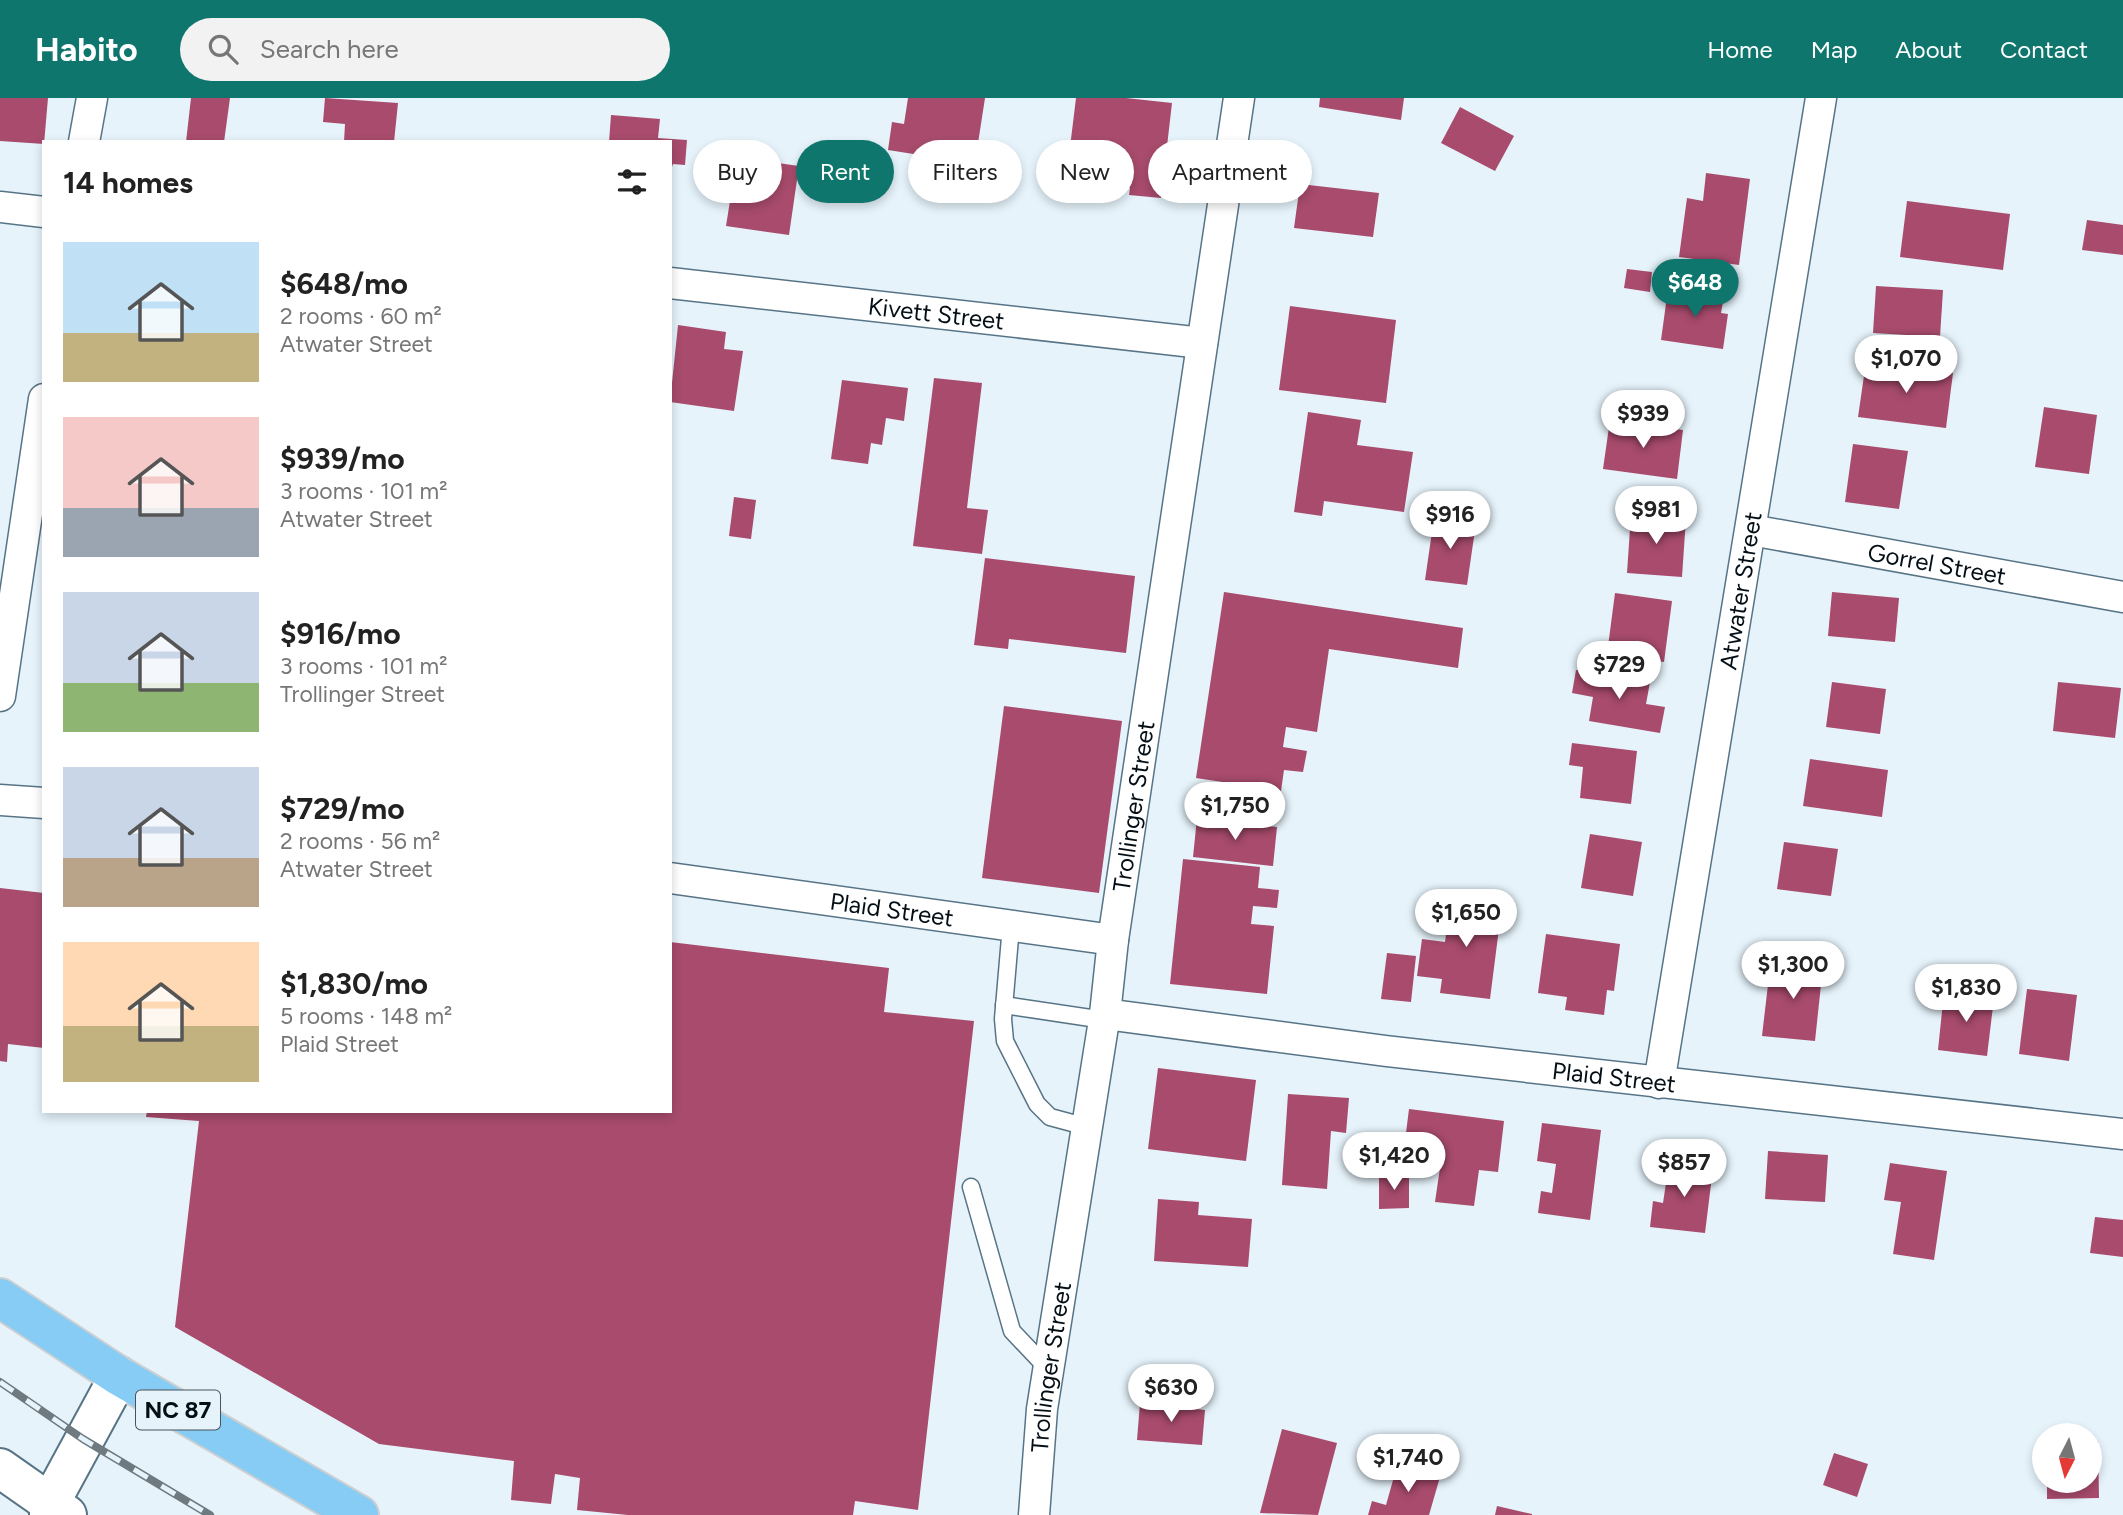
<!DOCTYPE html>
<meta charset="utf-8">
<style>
:root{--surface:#fff;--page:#f2f2f2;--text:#222;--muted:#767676;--accent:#0f766e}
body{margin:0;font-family:Figtree,sans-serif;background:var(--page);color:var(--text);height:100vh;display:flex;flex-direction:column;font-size:26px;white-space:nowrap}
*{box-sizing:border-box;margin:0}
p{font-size:23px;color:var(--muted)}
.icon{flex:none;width:38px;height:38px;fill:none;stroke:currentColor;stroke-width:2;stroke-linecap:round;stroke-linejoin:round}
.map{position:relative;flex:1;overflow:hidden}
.sheet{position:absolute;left:42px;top:42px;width:630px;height:973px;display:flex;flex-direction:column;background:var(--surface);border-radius:0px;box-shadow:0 4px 10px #0003}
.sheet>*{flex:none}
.top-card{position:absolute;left:693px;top:42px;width:665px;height:63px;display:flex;gap:14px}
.needle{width:46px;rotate:186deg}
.buttons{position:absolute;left:2032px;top:1325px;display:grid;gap:14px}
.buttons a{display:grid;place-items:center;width:70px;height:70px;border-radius:50%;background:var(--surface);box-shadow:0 4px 10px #0003;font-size:35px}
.price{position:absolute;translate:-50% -60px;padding:0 16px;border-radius:24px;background:#fff;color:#222;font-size:23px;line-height:46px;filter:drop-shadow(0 2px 4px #0008)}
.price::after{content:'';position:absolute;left:50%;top:42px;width:21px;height:16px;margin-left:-10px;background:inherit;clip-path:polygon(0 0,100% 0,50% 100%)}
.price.active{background:var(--accent);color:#fff}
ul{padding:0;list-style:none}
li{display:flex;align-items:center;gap:21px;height:175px;padding:0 21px}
li span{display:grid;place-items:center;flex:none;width:196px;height:140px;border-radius:0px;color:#555}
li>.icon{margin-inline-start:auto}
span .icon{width:84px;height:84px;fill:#fffc;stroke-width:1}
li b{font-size:30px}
h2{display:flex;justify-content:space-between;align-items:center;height:84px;padding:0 21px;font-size:30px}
.pill{padding:0 24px;border-radius:32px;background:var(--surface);box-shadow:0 4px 10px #0003;font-size:24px;line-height:63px}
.pill.active{background:var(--accent);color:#fff}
header{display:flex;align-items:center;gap:42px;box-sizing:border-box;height:98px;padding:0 35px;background:var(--accent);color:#fff}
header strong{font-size:33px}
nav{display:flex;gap:38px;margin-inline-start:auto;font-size:24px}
.search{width:490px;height:63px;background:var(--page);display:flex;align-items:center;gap:18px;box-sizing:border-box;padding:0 24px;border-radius:38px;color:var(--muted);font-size:26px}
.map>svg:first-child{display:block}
.building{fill:#a84b6c}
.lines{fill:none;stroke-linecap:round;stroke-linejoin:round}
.lane-casing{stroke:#577486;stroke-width:19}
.street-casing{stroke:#577486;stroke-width:33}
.secondary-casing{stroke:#577486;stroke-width:42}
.highway-casing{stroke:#cdcfd0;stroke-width:42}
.lane{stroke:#fff;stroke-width:16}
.street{stroke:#fff;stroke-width:30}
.secondary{stroke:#fff;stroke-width:38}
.highway{stroke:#86ccf5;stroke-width:38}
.rail-casing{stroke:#6e7980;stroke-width:8}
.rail{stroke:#e6f3fb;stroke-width:5;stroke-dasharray:16;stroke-linecap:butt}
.labels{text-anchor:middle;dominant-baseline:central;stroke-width:6;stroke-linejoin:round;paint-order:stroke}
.shield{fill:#e6f3fb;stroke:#48535a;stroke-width:2}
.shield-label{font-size:23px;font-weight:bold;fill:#040e15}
.street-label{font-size:24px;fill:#040e15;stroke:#e6f3fb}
</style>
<header>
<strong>Habito</strong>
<div class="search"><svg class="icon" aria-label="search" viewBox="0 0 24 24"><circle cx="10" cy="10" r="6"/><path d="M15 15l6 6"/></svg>Search here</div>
<nav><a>Home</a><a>Map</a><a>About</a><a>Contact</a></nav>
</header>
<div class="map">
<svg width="2123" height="1417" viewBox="0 0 2123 1417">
<rect width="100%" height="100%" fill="#e6f3fb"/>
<g class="building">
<path d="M0,0H48L44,46L0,43Z"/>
<path d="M191,0H230L224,44H186Z"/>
<path d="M325,0L398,5L394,44H344L345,26L323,24Z"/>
<path d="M908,0H985L974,71L944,67L945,61L888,52L892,24L904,26Z"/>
<path d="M1076,0H1126L1172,5L1161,100L1129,97L1130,90L1066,82Z"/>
<path d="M1320,0H1404L1401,22L1319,9Z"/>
<path d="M1460,9L1514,38L1495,73L1441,45Z"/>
<path d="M611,17L660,21L658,40L687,42L685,67L673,66L670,75V44H609Z"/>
<path d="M737,59L799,68L789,137L726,128Z"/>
<path d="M1706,75L1750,81L1739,167L1679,159L1687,100L1703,103Z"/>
<path d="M1300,86L1379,95L1373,139L1294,130Z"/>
<path d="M1907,103L2010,116L2003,172L1900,159Z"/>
<path d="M2087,122L2123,127V157L2082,152Z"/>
<path d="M1627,171L1652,174L1650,194L1624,190Z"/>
<path d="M1876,188L1943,192L1940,239L1873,235Z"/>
<path d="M1668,191L1724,198L1721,215L1728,216L1723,251L1661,242Z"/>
<path d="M1290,208L1396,222L1386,305L1279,292Z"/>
<path d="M678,227L726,234L724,251L743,253L734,313L670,304Z"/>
<path d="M1866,264L1953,275L1946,330L1858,319Z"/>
<path d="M934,280L982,285L967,410L988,412L982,456L913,448Z"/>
<path d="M842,282L908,290L904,323L886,320L882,347L871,345L868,366L831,361Z"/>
<path d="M2044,309L2097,317L2089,376L2035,369Z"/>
<path d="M1308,314L1361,322L1357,347L1413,354L1404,414L1324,403L1322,418L1294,414Z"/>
<path d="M1610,322L1683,332L1677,381L1603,371Z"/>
<path d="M1853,346L1908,353L1899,411L1845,404Z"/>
<path d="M734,399L756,402L751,441L729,438Z"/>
<path d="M1631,416L1686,420L1682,479L1627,475Z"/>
<path d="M1434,420L1476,425L1467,487L1425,482Z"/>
<path d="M985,460L1135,478L1126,555L1009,541L1008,551L974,547Z"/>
<path d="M1224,494L1463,530L1458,570L1329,551L1317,634L1286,629L1283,649L1307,653L1303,674L1284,672L1281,693L1196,680Z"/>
<path d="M1832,494L1899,500L1895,544L1828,538Z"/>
<path d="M1615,495L1672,503L1664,564L1607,556Z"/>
<path d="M1576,572L1650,584L1646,606L1665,609L1660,635L1589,623L1593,599L1572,595Z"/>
<path d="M1832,584L1886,591L1880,636L1826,629Z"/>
<path d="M2058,584L2121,590L2115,640L2053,633Z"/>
<path d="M1004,608L1122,623L1099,795L982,780Z"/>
<path d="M1572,645L1637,653L1631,706L1580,700L1583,669L1569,667Z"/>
<path d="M1810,661L1888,672L1882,719L1803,708Z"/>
<path d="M1197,720L1277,729L1273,768L1193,759Z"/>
<path d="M1590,736L1642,744L1633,798L1581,790Z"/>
<path d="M1784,744L1838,751L1831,798L1777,791Z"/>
<path d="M1183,761L1260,769L1258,790L1279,792L1277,810L1253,808L1251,826L1274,828L1267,896L1170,886Z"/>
<path d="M0,790L44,795V950L8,946L7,964L0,963Z"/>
<path d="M1468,794L1503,799L1490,901L1440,895L1442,881L1417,878L1422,841L1445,844L1449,814L1466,817Z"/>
<path d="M1546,836L1620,846L1614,893L1607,892L1604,917L1565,912L1567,899L1538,895Z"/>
<path d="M670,844L889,870L884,914L974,923L918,1412L855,1403L853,1417H628L577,1412L580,1380L555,1376L551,1406L511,1402L514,1363L379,1346L175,1229L199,1023L146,1019L147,1013H670Z"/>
<path d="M1387,855L1416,858L1411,904L1381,901Z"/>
<path d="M1771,861L1823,868L1815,943L1762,938Z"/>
<path d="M2027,891L2077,897L2069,963L2019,956Z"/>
<path d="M1944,894L1994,900L1987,958L1938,952Z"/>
<path d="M1158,970L1256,982L1246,1063L1148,1051Z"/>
<path d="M1288,996L1349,1000L1346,1035L1331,1033L1327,1091L1282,1087Z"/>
<path d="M1409,1011L1504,1023L1498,1074L1479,1072L1474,1108L1435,1104L1442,1056L1404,1051Z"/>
<path d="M1542,1025L1601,1032L1590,1122L1538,1115L1541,1093L1552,1095L1556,1066L1537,1063Z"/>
<path d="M1768,1053L1828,1057L1825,1104L1765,1101Z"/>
<path d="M1669,1065L1713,1070L1705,1135L1650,1129L1653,1103L1663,1105Z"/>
<path d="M1890,1065L1947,1073L1934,1162L1893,1156L1901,1104L1884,1102Z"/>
<path d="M1409,1076V1110L1379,1111V1077Z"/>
<path d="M1158,1101L1199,1104L1198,1117L1252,1121L1248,1169L1154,1163Z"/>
<path d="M2095,1119L2123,1122V1159L2090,1155Z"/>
<path d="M1140,1305L1205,1312L1202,1347L1137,1342Z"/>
<path d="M1282,1331L1337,1345L1318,1417L1260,1415Z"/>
<path d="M2098,1343L2099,1400L2047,1401V1382H2090V1344Z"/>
<path d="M1834,1355L1868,1366L1857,1399L1823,1387Z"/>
<path d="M1397,1368L1440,1379L1429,1417H1368L1372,1403L1386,1407Z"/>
<path d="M1497,1408L1532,1416V1417H1495Z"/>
</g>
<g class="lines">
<g class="lane-casing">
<g id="lane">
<path d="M1011,828L1003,921L1005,943L1037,1006L1050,1019L1087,1029"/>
<path d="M1004,907L1104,922"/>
<path d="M971,1089L1012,1233L1048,1271"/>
</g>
</g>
<g class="street-casing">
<g id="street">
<path d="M84,44L92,0"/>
<path d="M0,109L44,114"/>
<path id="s1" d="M670,185L1202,245"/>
<path id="s2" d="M1751,432L2123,499"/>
<path d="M0,598L44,301"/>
<path d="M0,702L44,705"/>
<path id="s3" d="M670,780L1113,842"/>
<path id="s4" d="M1105,916L1386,953L2123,1036"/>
<path id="s5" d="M1659,985L1821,0"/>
<path id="s6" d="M1034,1417L1042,1311L1105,916L1113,842L1239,0"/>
</g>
</g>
<g class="secondary-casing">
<g id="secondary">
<path d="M0,1370L67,1417"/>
<path d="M49,1417V1407L119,1278"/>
</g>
</g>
<g class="highway-casing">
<path id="highway" d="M0,1200L119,1278L359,1417"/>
</g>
<use href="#lane" class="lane"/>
<use href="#street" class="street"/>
<use href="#secondary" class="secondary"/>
<use href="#highway" class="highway"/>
<g class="rail-casing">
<path id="rail" d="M0,1284L83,1341L210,1417"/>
</g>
<use href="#rail" class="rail"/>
</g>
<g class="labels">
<rect class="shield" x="136" y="1292.5" width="84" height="39" rx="5"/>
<g class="shield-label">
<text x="178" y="1312">NC 87</text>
</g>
<g class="street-label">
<text stroke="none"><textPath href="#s1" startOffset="268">Kivett Street</textPath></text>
<text stroke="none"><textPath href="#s2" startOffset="189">Gorrel Street</textPath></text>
<text stroke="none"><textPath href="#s5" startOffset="499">Atwater Street</textPath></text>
<text stroke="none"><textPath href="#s6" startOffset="716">Trollinger Street</textPath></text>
<text stroke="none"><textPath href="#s3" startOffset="224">Plaid Street</textPath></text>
<text stroke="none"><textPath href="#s4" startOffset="513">Plaid Street</textPath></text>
<text stroke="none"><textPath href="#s6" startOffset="149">Trollinger Street</textPath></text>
</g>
</g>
</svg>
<div class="buttons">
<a><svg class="needle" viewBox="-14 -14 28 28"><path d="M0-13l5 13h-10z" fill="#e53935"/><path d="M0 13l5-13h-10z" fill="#767676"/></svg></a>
</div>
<b class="price active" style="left:1695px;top:221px">$648</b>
<b class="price" style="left:1906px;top:297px">$1,070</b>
<b class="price" style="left:1643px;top:352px">$939</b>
<b class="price" style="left:1656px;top:448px">$981</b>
<b class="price" style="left:1450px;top:453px">$916</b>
<b class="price" style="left:1619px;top:603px">$729</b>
<b class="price" style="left:1235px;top:744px">$1,750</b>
<b class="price" style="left:1466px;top:851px">$1,650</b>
<b class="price" style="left:1793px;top:903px">$1,300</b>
<b class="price" style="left:1966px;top:926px">$1,830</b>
<b class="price" style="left:1394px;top:1094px">$1,420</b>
<b class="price" style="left:1684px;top:1101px">$857</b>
<b class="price" style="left:1171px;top:1326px">$630</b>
<b class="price" style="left:1408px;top:1396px">$1,740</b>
<div class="top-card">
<a class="pill">Buy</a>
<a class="pill active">Rent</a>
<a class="pill">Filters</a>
<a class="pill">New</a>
<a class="pill">Apartment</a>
</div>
<section class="sheet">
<h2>14 homes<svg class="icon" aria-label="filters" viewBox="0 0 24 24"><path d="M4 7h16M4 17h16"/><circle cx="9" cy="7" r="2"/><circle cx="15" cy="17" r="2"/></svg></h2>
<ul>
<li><span style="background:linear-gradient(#bfe0f5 65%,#c2b280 0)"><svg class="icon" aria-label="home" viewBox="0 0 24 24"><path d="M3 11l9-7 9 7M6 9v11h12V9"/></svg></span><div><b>$648/mo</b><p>2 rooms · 60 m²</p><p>Atwater Street</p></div></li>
<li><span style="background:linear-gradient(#f6c9c9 65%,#9aa5b1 0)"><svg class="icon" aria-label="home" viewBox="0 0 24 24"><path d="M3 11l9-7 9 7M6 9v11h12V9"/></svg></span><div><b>$939/mo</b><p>3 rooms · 101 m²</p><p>Atwater Street</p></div></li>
<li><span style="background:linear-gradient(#c9d6e8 65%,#8fb573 0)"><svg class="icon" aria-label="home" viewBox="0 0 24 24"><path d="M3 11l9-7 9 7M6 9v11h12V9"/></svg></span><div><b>$916/mo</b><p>3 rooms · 101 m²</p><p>Trollinger Street</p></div></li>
<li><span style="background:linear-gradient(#c9d6e8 65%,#b9a48a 0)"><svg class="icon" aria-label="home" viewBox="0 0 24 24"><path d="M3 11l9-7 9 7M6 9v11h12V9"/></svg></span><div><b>$729/mo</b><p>2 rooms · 56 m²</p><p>Atwater Street</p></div></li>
<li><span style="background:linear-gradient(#ffd9b3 60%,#c2b280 0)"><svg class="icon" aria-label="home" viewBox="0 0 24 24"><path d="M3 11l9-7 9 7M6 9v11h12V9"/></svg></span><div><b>$1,830/mo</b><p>5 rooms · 148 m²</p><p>Plaid Street</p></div></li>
</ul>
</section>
</div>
